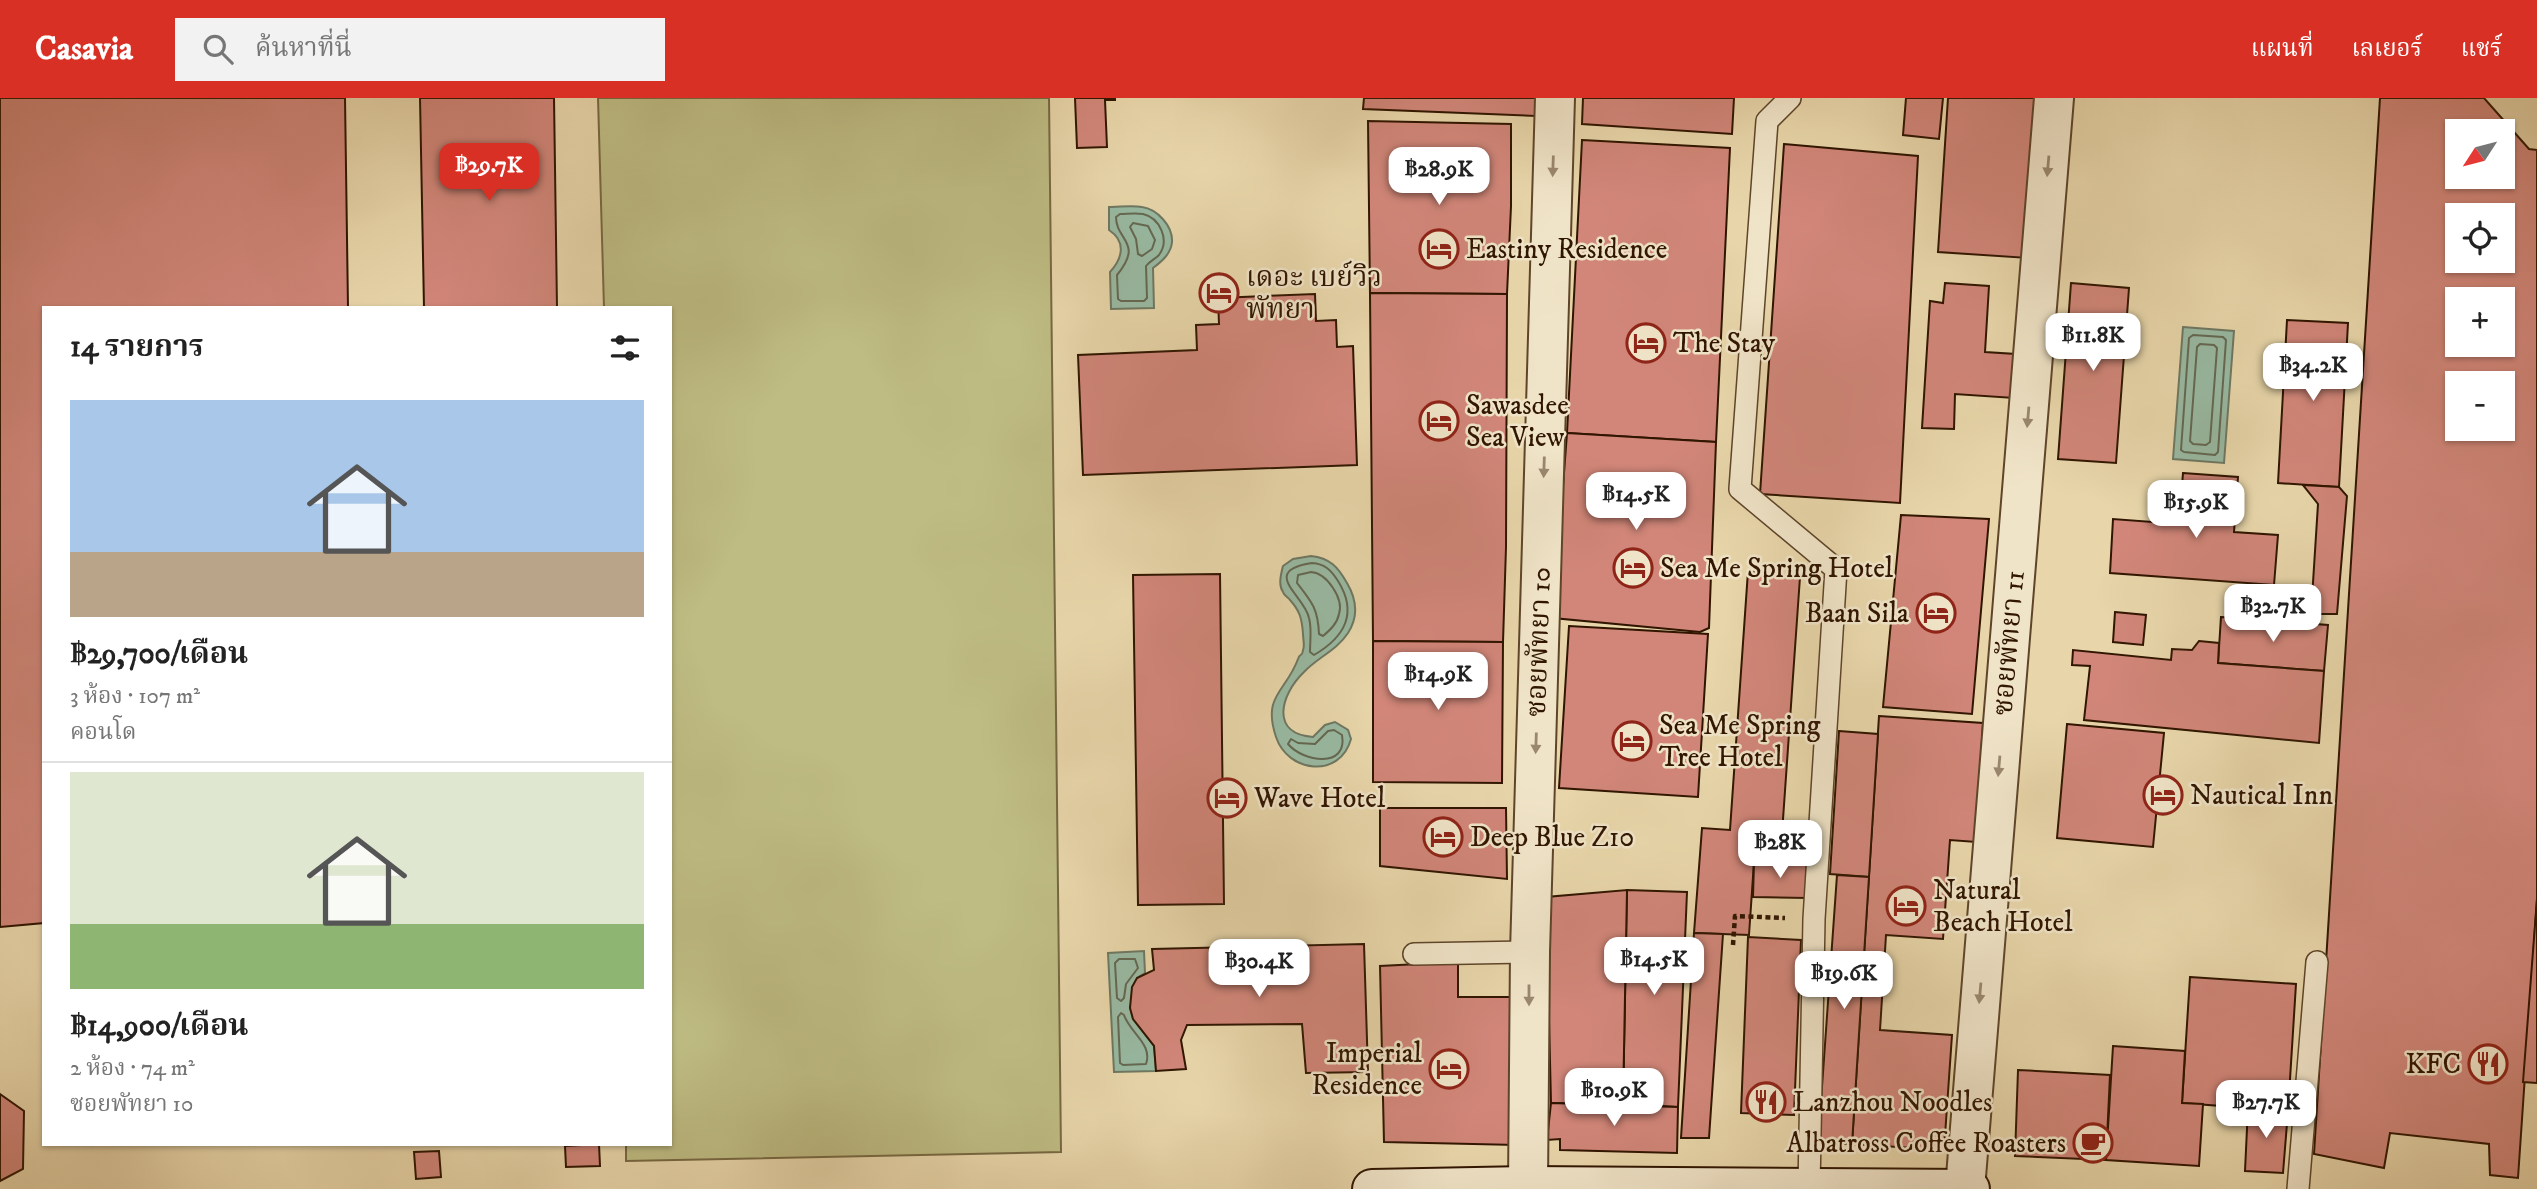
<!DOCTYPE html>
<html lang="th">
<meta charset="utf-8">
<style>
:root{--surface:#fff;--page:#f2f2f2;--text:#222;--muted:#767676;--line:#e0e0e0;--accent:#d93025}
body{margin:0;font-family:"IM FELL DW Pica","Noto Serif Thai",serif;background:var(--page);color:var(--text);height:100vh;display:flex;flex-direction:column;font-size:26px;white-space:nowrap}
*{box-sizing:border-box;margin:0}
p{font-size:23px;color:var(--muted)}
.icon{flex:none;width:38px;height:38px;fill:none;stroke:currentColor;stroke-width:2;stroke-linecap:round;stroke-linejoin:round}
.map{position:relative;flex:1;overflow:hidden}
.panel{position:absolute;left:42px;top:208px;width:630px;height:840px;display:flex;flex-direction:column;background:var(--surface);border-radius:0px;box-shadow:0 2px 5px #0004}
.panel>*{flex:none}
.needle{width:46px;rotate:234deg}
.controls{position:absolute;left:2445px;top:21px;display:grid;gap:14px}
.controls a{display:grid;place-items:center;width:70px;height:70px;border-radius:0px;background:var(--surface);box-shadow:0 2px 5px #0004;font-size:35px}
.price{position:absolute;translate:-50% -60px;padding:0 16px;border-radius:14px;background:#fff;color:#222;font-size:23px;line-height:46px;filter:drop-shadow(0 2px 4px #0008)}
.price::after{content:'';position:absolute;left:50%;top:42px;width:21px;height:16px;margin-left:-10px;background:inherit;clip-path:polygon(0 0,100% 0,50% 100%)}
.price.current{background:var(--accent);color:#fff}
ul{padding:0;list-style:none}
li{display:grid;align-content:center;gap:14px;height:371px;padding:0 28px}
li+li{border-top:2px solid var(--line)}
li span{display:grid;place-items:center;height:217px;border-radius:0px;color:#555}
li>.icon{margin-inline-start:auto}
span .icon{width:126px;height:126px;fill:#fffc;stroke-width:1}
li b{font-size:30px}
h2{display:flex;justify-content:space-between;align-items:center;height:84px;padding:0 28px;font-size:30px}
header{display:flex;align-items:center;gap:42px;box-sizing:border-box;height:98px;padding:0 35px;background:var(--accent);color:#fff}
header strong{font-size:33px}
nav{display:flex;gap:38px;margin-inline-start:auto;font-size:24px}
.search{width:490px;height:63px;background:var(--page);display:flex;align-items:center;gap:18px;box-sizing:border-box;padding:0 24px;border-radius:0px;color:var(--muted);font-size:26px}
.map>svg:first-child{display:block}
.green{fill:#bebc83;stroke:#776842;stroke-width:2}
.water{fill:#98baa3;stroke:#6e7862;stroke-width:2}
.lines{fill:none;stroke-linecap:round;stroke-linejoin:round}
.shore{stroke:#646852;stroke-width:2}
.building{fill:#d18679;stroke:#301500;stroke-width:2;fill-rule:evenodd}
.service-casing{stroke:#5e452a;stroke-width:24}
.minor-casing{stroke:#5e452a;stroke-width:42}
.secondary-casing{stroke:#301500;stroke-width:42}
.path{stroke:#301500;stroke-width:4.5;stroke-dasharray:5 3.5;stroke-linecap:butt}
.service{stroke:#f0e4c8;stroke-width:21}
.minor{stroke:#f0e4c8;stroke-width:38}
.secondary{stroke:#f0e4c8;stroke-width:38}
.oneway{fill:#9a876e}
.labels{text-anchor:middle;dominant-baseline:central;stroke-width:5;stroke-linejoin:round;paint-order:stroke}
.poi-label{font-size:28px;fill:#301500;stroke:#f0e4c8;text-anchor:start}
.street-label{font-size:28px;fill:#301500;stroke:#f0e4c8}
</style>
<header>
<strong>Casavia</strong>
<div class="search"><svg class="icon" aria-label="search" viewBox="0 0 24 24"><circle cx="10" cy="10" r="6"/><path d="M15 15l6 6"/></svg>ค้นหาที่นี่</div>
<nav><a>แผนที่</a><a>เลเยอร์</a><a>แชร์</a></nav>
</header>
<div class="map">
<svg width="2537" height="1091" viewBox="0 0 2537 1091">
<rect width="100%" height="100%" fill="#e8d6aa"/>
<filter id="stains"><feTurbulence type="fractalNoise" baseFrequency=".00286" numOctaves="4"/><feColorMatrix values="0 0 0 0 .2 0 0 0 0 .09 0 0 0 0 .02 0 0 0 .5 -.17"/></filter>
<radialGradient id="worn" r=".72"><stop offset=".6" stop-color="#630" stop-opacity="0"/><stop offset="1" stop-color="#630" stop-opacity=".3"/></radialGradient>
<path class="green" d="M598,0H1049L1061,1054L626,1063V1047L670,1046V210H604Z"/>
<g class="water">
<path d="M1109,109C1120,109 1132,107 1142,109C1157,111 1173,128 1172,144C1171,156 1161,164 1153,170L1154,210L1111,211L1110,174C1122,161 1127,144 1109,132Z"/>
<path d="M2183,229L2234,233L2224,365L2173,361Z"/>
<path d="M1311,458C1330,460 1338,469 1347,485C1357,502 1359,518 1348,535C1337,552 1317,560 1304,574C1280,597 1270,636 1313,639L1325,627L1335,624L1348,632L1351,641C1340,681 1288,675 1276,639C1262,597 1286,594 1298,561C1300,554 1302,560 1303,552C1305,548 1303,541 1303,536C1302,521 1300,513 1290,502C1288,499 1284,498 1283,494C1278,487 1281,476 1283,468L1293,461Z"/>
<path d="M1144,853L1145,875L1137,880L1130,910L1133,921L1154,948L1156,973L1114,974L1108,855Z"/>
</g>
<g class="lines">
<g class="shore">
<path d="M1120,116C1127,116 1135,115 1143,116C1160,120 1170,142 1159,157C1155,161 1150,163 1146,168L1147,200L1144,203H1121L1118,201L1117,177C1144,144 1116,143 1116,119Z"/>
<path d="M1133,125L1148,128L1155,142L1152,151L1142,158L1138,156L1136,141L1130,129Z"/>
<path d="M2193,237L2223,239L2226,242L2218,354L2215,357L2184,354L2181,352L2189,240Z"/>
<path d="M2200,246L2214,247L2217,250L2210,344L2206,347L2193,346L2190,343L2197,249Z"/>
<path d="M1312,465C1325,466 1331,472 1338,483C1358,515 1345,539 1314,557L1310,554C1310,543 1312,530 1309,520C1305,498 1259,473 1312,465Z"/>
<path d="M1311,474C1327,475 1344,501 1339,516C1337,526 1330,532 1323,538L1319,536C1318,511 1312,504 1297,485L1298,477Z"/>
<path d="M1334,632L1342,637C1348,671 1303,664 1288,646L1291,641L1298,645L1315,646L1328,633Z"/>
<path d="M1119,861H1135L1138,870L1126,886L1124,900L1121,903L1117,900L1115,865Z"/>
<path d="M1121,915L1124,917C1130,935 1153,946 1146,966L1123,967L1120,965L1118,919Z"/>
</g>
</g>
<g class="building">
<path d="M0,0H345L348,210H44V825L0,829Z"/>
<path d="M420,0H554L557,210H424Z"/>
<path d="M1075,0H1115V2H1105L1107,49L1077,50Z"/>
<path d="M1364,0H1536V18L1363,11Z"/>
<path d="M1583,0H1734L1732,36L1582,26Z"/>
<path d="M1906,0H1943L1939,41L1903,37Z"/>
<path d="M1948,0H2038L2028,160L1938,154Z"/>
<path d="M2380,0H2484L2529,51L2537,52V801L2518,1080L2490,1077L2489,1046L2390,1035L2384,1070L2314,1056ZM2457,33H2502V79H2457ZM2457,117H2502V163H2457ZM2457,201H2502V247H2457ZM2457,285H2502V331H2457Z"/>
<path d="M1368,23L1511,26V108L1507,196L1370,195Z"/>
<path d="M1582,42L1730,50L1716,344L1567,335Z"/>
<path d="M1784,46L1918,58L1900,405L1760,396Z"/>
<path d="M1945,185L1989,188L1985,254L2016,256L2014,300L1955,296L1954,331L1922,330L1930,203L1943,205Z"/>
<path d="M2071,185L2129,190L2116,365L2058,361Z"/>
<path d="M1370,195L1507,196L1506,449L1503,544L1373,543Z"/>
<path d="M1315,196L1316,223L1336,222L1337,249L1353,248L1357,367L1083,377L1078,257L1197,252L1196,227L1219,226L1218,200Z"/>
<path d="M2287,222L2348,225L2339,389L2278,385Z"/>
<path d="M1567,335L1716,344L1709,530L1700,534L1553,520Z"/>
<path d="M2183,375L2238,379L2234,434L2278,437L2274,487L2110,475L2113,421L2179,426Z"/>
<path d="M2303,387L2339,389L2347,398L2337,516H2311L2318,406Z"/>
<path d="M1901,417L1989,421L1972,616L1883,609Z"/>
<path d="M1748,473L1800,479L1780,764H1754L1749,837L1694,835L1702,730L1730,732Z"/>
<path d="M1220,476L1224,806L1138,807L1133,477Z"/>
<path d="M2115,514L2146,517L2143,547L2113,544Z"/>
<path d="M2221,519L2328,527L2324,573L2218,565Z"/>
<path d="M1569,528L1708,536L1698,699L1559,690Z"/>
<path d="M1373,543L1503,544L1502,685L1373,684Z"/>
<path d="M2199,543L2219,545L2218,565L2324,573L2319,645L2084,622L2090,568L2072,567L2073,552L2171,562L2172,551L2192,552Z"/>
<path d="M1879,618L1983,625L1976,744L1950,742L1943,841L1886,837L1880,932L1952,937L1944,1052L1852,1046Z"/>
<path d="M2067,626L2164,635L2153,749L2057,740Z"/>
<path d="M1839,633L1878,636L1869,779L1830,776Z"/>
<path d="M1380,710H1506L1507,781L1380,768Z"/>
<path d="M1754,764L1807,766V800L1753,799Z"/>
<path d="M1837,777L1869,779L1852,1046L1818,1045Z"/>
<path d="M1627,792L1687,794L1678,1009L1623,1006Z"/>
<path d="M1627,792L1623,1006L1551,1005L1546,799Z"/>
<path d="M2537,801V985L2523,984Z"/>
<path d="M1694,835L1723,836L1709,1040H1681Z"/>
<path d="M1748,839L1801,842L1794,1017L1741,1015Z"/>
<path d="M1364,846L1368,974L1306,975L1302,926L1187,927L1181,942L1186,971L1156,973L1154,948L1133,921L1130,910L1132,889L1137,880L1154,872L1152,851Z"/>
<path d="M1458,864V899H1514L1517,1047L1384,1044L1380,868Z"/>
<path d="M2190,879L2296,886L2288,1013L2182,1005Z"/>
<path d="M2113,948L2185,953L2182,1005L2203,1006L2199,1068L2106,1062Z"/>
<path d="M2018,972L2110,977L2106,1062L2015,1058Z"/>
<path d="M0,996L24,1013L23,1071L0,1083Z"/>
<path d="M1551,1005L1678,1009L1677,1055L1560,1052V1041L1547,1042Z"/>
<path d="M2248,1009L2288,1013L2283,1075L2245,1073Z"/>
<path d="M599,1046L600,1068L566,1069L565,1048Z"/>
<path d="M439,1053L441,1079L416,1081L414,1054Z"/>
</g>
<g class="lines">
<g class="service-casing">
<g id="service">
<path d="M1790,0L1767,23L1740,391L1836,471L1814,821L1809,1090"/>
<path d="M1414,856L1530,854"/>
<path d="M2298,1091L2317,864"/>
</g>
</g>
<g class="minor-casing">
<g id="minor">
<path d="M1528,1088L1530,854L1555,0"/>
<path d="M1965,1091L2054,0"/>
</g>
</g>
<g class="secondary-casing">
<path id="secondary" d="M1372,1091L1528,1088L1970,1091"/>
</g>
<path class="path" d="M1733,847L1735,818L1785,820"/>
<use href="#service" class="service"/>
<use href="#minor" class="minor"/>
<use href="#secondary" class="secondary"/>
</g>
<defs><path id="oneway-solid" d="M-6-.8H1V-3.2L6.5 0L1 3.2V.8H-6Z" transform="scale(1.75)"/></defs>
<g class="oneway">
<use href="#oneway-solid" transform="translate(1553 68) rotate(92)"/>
<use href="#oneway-solid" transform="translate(2048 68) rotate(95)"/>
<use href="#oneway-solid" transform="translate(2028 319) rotate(95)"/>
<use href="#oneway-solid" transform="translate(1544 369) rotate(92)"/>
<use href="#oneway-solid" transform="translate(1536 645) rotate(92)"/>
<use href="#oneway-solid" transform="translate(1999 668) rotate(95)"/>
<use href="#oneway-solid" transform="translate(1980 895) rotate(95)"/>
<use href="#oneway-solid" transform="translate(1529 897) rotate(90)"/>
</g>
<defs>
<g id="hotel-ring" transform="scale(2.0125)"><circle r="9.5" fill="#f0e4c8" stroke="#8f2418" stroke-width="1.5"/><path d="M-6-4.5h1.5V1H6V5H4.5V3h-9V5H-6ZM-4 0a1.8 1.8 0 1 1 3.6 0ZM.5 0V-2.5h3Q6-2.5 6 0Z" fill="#8f2418"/></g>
<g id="restaurant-ring" transform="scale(2.0125)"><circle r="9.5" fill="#f0e4c8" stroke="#8f2418" stroke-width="1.5"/><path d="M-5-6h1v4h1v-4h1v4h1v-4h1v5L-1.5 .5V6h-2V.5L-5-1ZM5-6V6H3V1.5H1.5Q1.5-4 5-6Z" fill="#8f2418"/></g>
<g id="cafe-ring" transform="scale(2.0125)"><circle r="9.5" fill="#f0e4c8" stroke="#8f2418" stroke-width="1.5"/><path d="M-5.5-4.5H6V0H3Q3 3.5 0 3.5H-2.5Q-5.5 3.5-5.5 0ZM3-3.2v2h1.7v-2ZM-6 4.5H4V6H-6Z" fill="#8f2418"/></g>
</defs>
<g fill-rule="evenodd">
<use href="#hotel-ring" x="1439" y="151"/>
<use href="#hotel-ring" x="1219" y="195"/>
<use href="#hotel-ring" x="1646" y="245"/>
<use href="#hotel-ring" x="1439" y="323"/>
<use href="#hotel-ring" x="1633" y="470"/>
<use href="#hotel-ring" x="1936" y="515"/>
<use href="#hotel-ring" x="1632" y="643"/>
<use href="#hotel-ring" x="2163" y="697"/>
<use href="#hotel-ring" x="1227" y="700"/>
<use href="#hotel-ring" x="1443" y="739"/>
<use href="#hotel-ring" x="1906" y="808"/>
<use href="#restaurant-ring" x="2488" y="966"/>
<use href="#hotel-ring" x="1449" y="971"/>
<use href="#restaurant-ring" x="1766" y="1004"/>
<use href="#cafe-ring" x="2093" y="1045"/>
</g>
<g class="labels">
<g class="poi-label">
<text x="1466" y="151">Eastiny Residence</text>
<text x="1246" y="179">เดอะ เบย์วิว<tspan x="1246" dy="32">พัทยา</tspan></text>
<text x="1673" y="245">The Stay</text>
<text x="1466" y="307">Sawasdee<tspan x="1466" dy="32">Sea View</tspan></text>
<text x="1660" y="470">Sea Me Spring Hotel</text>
<text x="1909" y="515" text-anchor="end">Baan Sila</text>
<text x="1659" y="627">Sea Me Spring<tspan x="1659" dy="32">Tree Hotel</tspan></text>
<text x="2190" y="697">Nautical Inn</text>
<text x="1254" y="700">Wave Hotel</text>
<text x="1470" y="739">Deep Blue Z10</text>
<text x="1933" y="792">Natural<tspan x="1933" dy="32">Beach Hotel</tspan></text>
<text x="1422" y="955" text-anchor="end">Imperial<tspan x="1422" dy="32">Residence</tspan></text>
<text x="2461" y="966" text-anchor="end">KFC</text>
<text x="1793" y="1004">Lanzhou Noodles</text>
<text x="2066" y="1045" text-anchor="end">Albatross Coffee Roasters</text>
</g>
<g class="street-label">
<text transform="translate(1539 544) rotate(-88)">ซอยพัทยา 10</text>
<text transform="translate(2009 545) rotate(-85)">ซอยพัทยา 11</text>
</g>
</g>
<rect width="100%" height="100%" filter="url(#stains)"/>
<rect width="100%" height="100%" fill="url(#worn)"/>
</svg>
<div class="controls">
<a><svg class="needle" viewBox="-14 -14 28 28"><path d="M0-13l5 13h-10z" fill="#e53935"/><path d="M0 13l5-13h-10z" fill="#767676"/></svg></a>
<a><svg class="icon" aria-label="locate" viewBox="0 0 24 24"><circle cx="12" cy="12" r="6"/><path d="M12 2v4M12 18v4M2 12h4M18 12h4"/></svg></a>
<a>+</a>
<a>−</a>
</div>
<b class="price current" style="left:489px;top:105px">฿29.7K</b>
<b class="price" style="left:1439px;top:109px">฿28.9K</b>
<b class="price" style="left:2093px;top:275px">฿11.8K</b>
<b class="price" style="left:2313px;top:305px">฿34.2K</b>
<b class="price" style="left:1636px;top:434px">฿14.5K</b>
<b class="price" style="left:2196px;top:442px">฿15.9K</b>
<b class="price" style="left:2273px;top:546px">฿32.7K</b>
<b class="price" style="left:1438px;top:614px">฿14.9K</b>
<b class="price" style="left:1780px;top:782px">฿28K</b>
<b class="price" style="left:1654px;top:899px">฿14.5K</b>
<b class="price" style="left:1259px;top:901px">฿30.4K</b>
<b class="price" style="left:1844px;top:913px">฿19.6K</b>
<b class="price" style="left:1614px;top:1030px">฿10.9K</b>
<b class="price" style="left:2266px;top:1042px">฿27.7K</b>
<section class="panel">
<h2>14 รายการ<svg class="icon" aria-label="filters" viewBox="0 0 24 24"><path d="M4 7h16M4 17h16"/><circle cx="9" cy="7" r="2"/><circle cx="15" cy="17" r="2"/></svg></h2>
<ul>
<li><span style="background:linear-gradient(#a9c7e8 70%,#b9a48a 0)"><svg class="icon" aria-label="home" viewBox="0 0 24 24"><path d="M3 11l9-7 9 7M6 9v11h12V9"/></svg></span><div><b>฿29,700/เดือน</b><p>3 ห้อง · 107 m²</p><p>คอนโด</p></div></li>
<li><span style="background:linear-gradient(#dfe7d0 70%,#8fb573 0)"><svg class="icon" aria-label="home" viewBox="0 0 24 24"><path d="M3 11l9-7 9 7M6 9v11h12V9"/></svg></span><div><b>฿14,900/เดือน</b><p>2 ห้อง · 74 m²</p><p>ซอยพัทยา 10</p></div></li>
</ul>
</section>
</div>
